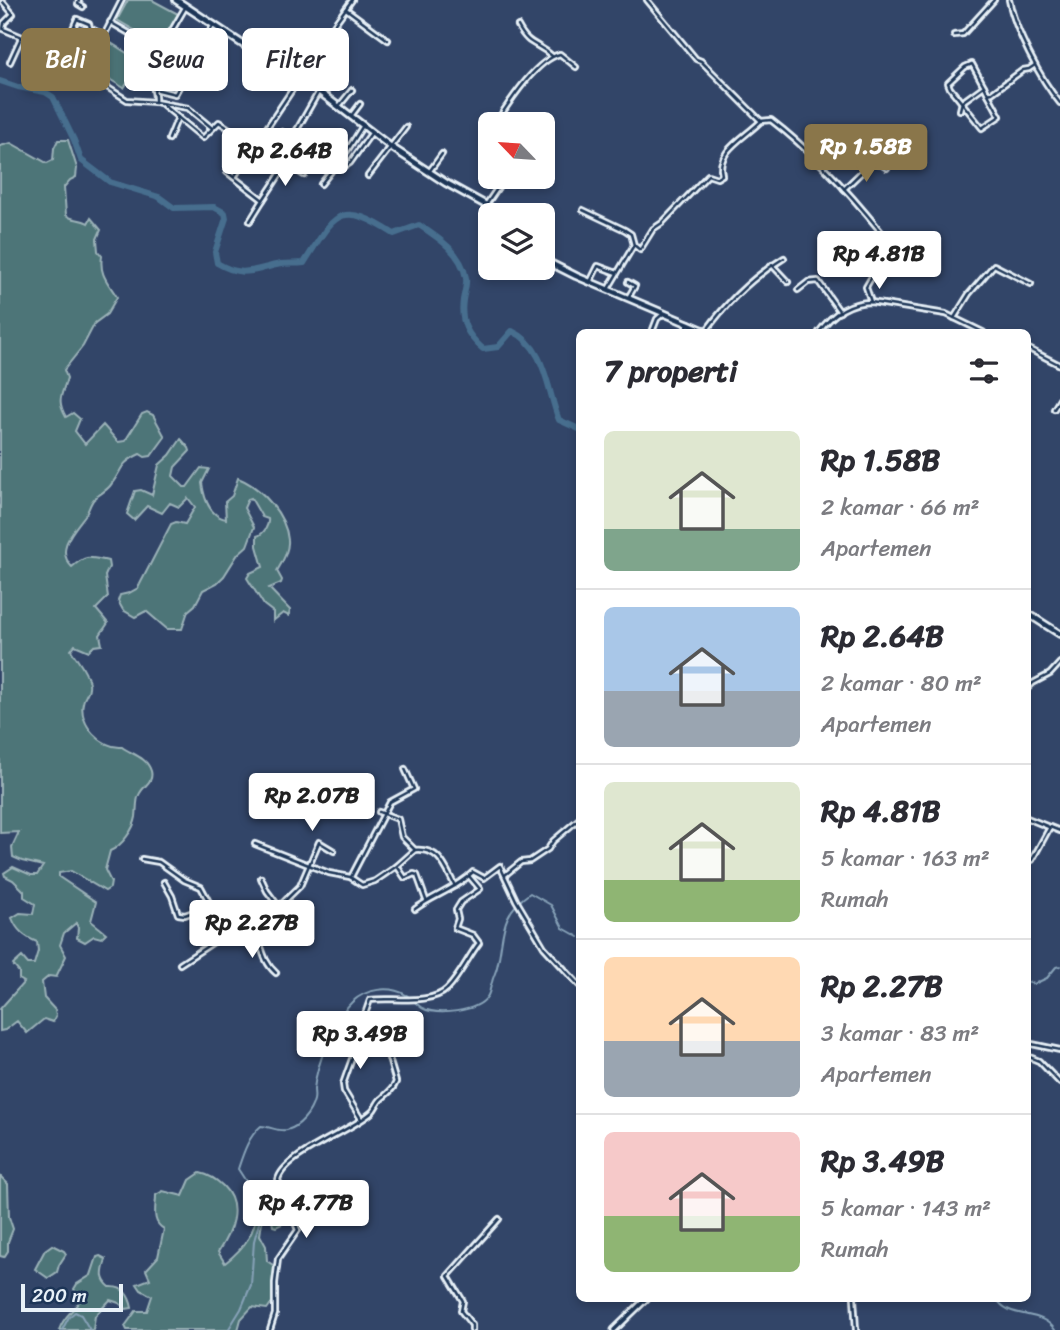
<!DOCTYPE html>
<html lang="id">
<meta charset="utf-8">
<style>
:root{--surface:#fff;--page:#f2f2f3;--text:#2b2b33;--muted:#7c7c81;--line:#e1e1e2;--accent:#8a764a}
body{margin:0;font-family:Sriracha,sans-serif;background:var(--page);color:var(--text);height:100vh;display:flex;flex-direction:column;font-size:26px;white-space:nowrap}
*{box-sizing:border-box;margin:0}
p{font-size:23px;color:var(--muted)}
.icon{flex:none;width:38px;height:38px;fill:none;stroke:currentColor;stroke-width:2;stroke-linecap:round;stroke-linejoin:round}
.map{position:relative;flex:1;overflow:hidden}
.sheet{position:absolute;left:576px;top:329px;width:455px;height:973px;display:flex;flex-direction:column;background:var(--surface);border-radius:10px;box-shadow:0 4px 10px #0003}
.sheet>*{flex:none}
.top-card{position:absolute;left:21px;top:28px;width:450px;height:63px;display:flex;gap:14px}
.needle{width:46px;rotate:295deg}
.tools{position:absolute;left:478px;top:112px;display:grid;gap:14px}
.tools a{display:grid;place-items:center;width:77px;height:77px;border-radius:10px;background:var(--surface);box-shadow:0 4px 10px #0003;font-size:35px}
.scale{position:absolute;left:21px;bottom:18px;width:102px;box-sizing:border-box;padding-left:7px;border:4px solid #e8f1f8;border-top:0;font-size:19px;line-height:24px;white-space:nowrap;color:#e8f1f8;-webkit-text-stroke:5px #1d3557;paint-order:stroke}
.price{position:absolute;translate:-50% -60px;padding:0 16px;border-radius:7px;background:#fff;color:#222;font-size:23px;line-height:46px;filter:drop-shadow(0 2px 4px #0008)}
.price::after{content:'';position:absolute;left:50%;top:42px;width:21px;height:16px;margin-left:-10px;background:inherit;clip-path:polygon(0 0,100% 0,50% 100%)}
.price.on{background:var(--accent);color:#fff}
ul{padding:0;list-style:none}
li{display:flex;align-items:center;gap:21px;height:175px;padding:0 28px}
li+li{border-top:2px solid var(--line)}
li span{display:grid;place-items:center;flex:none;width:196px;height:140px;border-radius:10px;color:#555}
li>.icon{margin-inline-start:auto}
span .icon{width:84px;height:84px;fill:#fffc;stroke-width:1}
li b{font-size:30px}
h2{display:flex;justify-content:space-between;align-items:center;height:84px;padding:0 28px;font-size:30px}
.tag{padding:0 24px;border-radius:10px;background:var(--surface);box-shadow:0 4px 10px #0003;font-size:24px;line-height:63px}
.tag.on{background:var(--accent);color:#fff}
.map>svg:first-child{display:block}
.green{fill:#4e7478;stroke:#9bb2b8;stroke-width:2}
.lines{fill:none;stroke-linecap:round;stroke-linejoin:round}
.stream{stroke:#87a2b8;stroke-width:2}
.river{stroke:#466e8e;stroke-width:6}
.minor-casing{stroke:#e8f1f8;stroke-width:8}
.tertiary-casing{stroke:#e8f1f8;stroke-width:9}
.secondary-casing{stroke:#e8f1f8;stroke-width:10}
.minor{stroke:#1d3557;stroke-width:2.5}
.tertiary{stroke:#1d3557;stroke-width:3.5}
.secondary{stroke:#1d3557;stroke-width:4.5}
</style>
<div class="map">
<svg width="1060" height="1330" viewBox="0 0 1060 1330">
<rect width="100%" height="100%" fill="#324568"/>
<filter id="ink" filterUnits="userSpaceOnUse"><feTurbulence type="fractalNoise" baseFrequency=".0143" numOctaves="2"/><feDisplacementMap in="SourceGraphic" scale="14" xChannelSelector="R" yChannelSelector="G"/><feConvolveMatrix kernelMatrix="1 2 1 2 8 2 1 2 1" color-interpolation-filters="sRGB"/></filter>
<g filter="url(#ink)">
<g class="green">
<path d="M128,0H152L178,14L160,45L117,20Z"/>
<path d="M108,41L141,62L124,88L91,68Z"/>
<path d="M58,140H68L77,168L76,177L70,180L64,187L66,215C73,221 80,218 88,223L91,218L101,230L97,239L98,251L102,256C99,275 108,282 117,297L107,314L95,323L83,346L64,370L67,378C62,396 56,399 66,417L73,413L80,419L75,431L85,444L103,425L118,442L125,441L142,414L147,412L153,415L165,437L151,456L145,457L140,454C118,464 124,469 110,486C106,491 98,495 94,499C90,503 89,510 86,514C75,529 54,549 72,567C87,554 89,557 108,561L109,567L105,576L108,597L96,609L108,623L100,635L102,645L94,646L89,651L75,645L71,650C77,660 87,671 89,683C91,692 84,695 83,703C78,724 102,749 122,747C131,754 147,757 151,771C154,783 143,785 139,795C136,800 137,810 136,817C134,829 122,846 110,851L105,870L111,882L110,888L105,891L71,871L59,873V877L96,902L91,921L106,933L101,938L94,936L85,942L77,938L78,928L76,923L64,933L60,945L66,956L56,977L49,976L42,982L44,998L55,1010L56,1016L53,1022L44,1019L27,1033L17,1021L5,1030L0,1031V1009L24,982L19,979V972L13,965L22,957L28,964H34L38,951L37,942C25,937 17,931 12,918L20,913L33,914L35,904L24,897V891L13,880L5,876L4,873L13,867L31,875H37L43,866L22,861L13,857L12,847L19,832L0,833V146L11,143L47,163L53,160L54,148Z"/>
<path d="M181,439L189,448L190,451L175,467L173,476L184,487H187L201,468L209,469L202,483C204,498 210,516 226,519L225,502L232,496L238,478C261,487 286,515 288,540C289,549 282,563 277,571L282,580L281,583L269,588L290,610L289,616L283,613L273,621V612L264,605L247,578L250,573L263,567L257,546V536C264,534 269,525 268,519L262,517L251,498L248,499L244,508L254,527L247,546L238,554L224,576L217,583L203,590L195,605L188,611L182,629H167L146,611L135,617L123,610L118,601L120,595L129,593L138,588L171,524L176,522L185,524L195,507L188,498L179,507L170,503L162,513L147,506L134,520L127,514L135,491L141,490L152,495L159,465L170,455Z"/>
<path d="M200,1173C210,1175 216,1179 223,1186C243,1206 231,1232 218,1252L225,1263C246,1247 262,1226 254,1197L274,1192L279,1197L288,1199L292,1207L286,1222L276,1227L273,1226L272,1221L276,1214L274,1205L271,1202L262,1204L263,1215L260,1235L266,1246L267,1261L276,1267L273,1301L267,1309L252,1307L241,1319L238,1330H127L125,1326L136,1311H147L152,1296L141,1290L137,1284L150,1279L146,1270L158,1257L164,1229C151,1222 156,1208 156,1195L163,1191L183,1196L190,1180Z"/>
<path d="M0,1176L8,1184L9,1217L13,1229L8,1242V1251L4,1257L0,1256Z"/>
<path d="M52,1245L64,1251L66,1254L59,1265L57,1272L48,1278L35,1269L45,1250Z"/>
<path d="M100,1256L106,1259C103,1271 99,1278 110,1287C124,1286 130,1297 132,1308L126,1309L119,1303L110,1300L95,1316L93,1330H59C64,1315 73,1312 80,1300L74,1289L77,1284L91,1275L97,1257Z"/>
</g>
<g class="lines">
<g class="stream">
<path d="M1027,982L1034,984L1047,978L1056,967L1060,966"/>
<path d="M996,1298C1009,1321 1041,1308 1055,1330"/>
<path d="M62,1330L69,1317L75,1312L81,1315L90,1330"/>
<path d="M228,1330L241,1309L251,1285L254,1241L259,1223L258,1200L238,1169C243,1154 248,1137 261,1126C269,1126 278,1132 287,1130C299,1127 311,1113 314,1100C315,1096 314,1093 314,1089C316,1066 335,1018 352,1002C366,989 389,985 406,995C412,998 416,1004 422,1008C437,1016 477,1012 487,997C490,993 490,987 492,982C493,977 496,972 497,967C505,935 498,915 530,893L551,905L563,928L579,937"/>
</g>
<path class="river" d="M0,81L18,87L45,92L53,97L74,140L81,160L110,182L159,197L174,208L214,207L225,213L226,218L215,252L217,263C244,279 254,269 281,264C289,263 296,264 304,263C335,215 338,198 394,234L419,225C439,238 462,253 466,278C467,285 464,293 463,300C460,322 467,335 483,349L498,347L512,331C546,346 547,390 559,420L579,429"/>
<g class="minor-casing">
<g id="minor">
<path d="M79,0L78,4L83,7"/>
<path d="M647,0L696,59L701,61L761,121L771,120C813,152 849,192 882,233L878,241L886,251L873,263L874,273L866,287L871,302"/>
<path d="M1009,0C1015,30 1040,79 1060,103"/>
<path d="M3,2L13,14L4,23L3,29L89,65"/>
<path d="M346,9L388,40"/>
<path d="M110,22L160,51C162,62 155,69 153,79C152,87 156,94 155,102"/>
<path d="M518,26C529,47 537,42 552,56"/>
<path d="M954,35L963,34L994,0"/>
<path d="M63,51L77,19L89,24L90,28"/>
<path d="M160,51L186,6"/>
<path d="M76,58L90,28L103,35"/>
<path d="M10,62L21,38"/>
<path d="M40,73L49,48"/>
<path d="M85,73L127,100L155,102L188,108L212,128"/>
<path d="M297,76L352,0"/>
<path d="M81,81L122,0"/>
<path d="M984,86L972,64L965,67L948,83L950,88L982,128L1000,116L988,94"/>
<path d="M155,89L175,94L214,24"/>
<path d="M163,105L203,138L219,122L256,146"/>
<path d="M339,106L352,90"/>
<path d="M960,110L962,102L984,86L988,94L992,93L1023,70L1029,69L1035,65"/>
<path d="M351,116L360,104"/>
<path d="M497,124L499,118C512,98 537,60 560,54L576,67"/>
<path d="M282,132L318,157"/>
<path d="M169,139L178,117"/>
<path d="M256,147L304,175"/>
<path d="M286,149L319,91"/>
<path d="M341,161L347,165L350,163L372,132"/>
<path d="M227,172L263,200L250,221"/>
<path d="M429,172L442,154"/>
<path d="M368,176L406,127"/>
<path d="M234,177L300,78"/>
<path d="M321,184L347,151L362,127"/>
<path d="M844,189L874,160L887,168"/>
<path d="M263,200L286,165"/>
<path d="M486,205L505,177"/>
<path d="M583,210L625,230L631,234L634,245"/>
<path d="M634,245L640,250L653,229L662,223L708,175L717,178L722,175C715,151 746,137 761,121"/>
<path d="M772,265L788,282"/>
<path d="M590,282L598,266L617,273"/>
<path d="M628,282L635,286L628,298"/>
<path d="M608,289L634,245"/>
<path d="M798,290L808,282L818,281L840,312"/>
<path d="M954,318L969,294L994,265L1031,284"/>
<path d="M706,331C727,302 754,276 784,258"/>
<path d="M652,332L657,319L664,313"/>
<path d="M684,332L689,323"/>
<path d="M819,332C832,314 849,302 871,302L946,314L983,332"/>
<path d="M1027,348L1060,365"/>
<path d="M1054,409L1060,399"/>
<path d="M1027,689L1033,683L1050,674L1060,663"/>
<path d="M379,812L398,819L402,837L415,850L397,866L405,878L414,874L417,875L426,900"/>
<path d="M1027,818L1049,827"/>
<path d="M255,844L329,873L350,877L362,885L375,881L397,866"/>
<path d="M415,850C440,848 445,867 455,886"/>
<path d="M142,859L159,862L184,880L201,887L226,934"/>
<path d="M1027,861L1032,860L1050,827L1060,831"/>
<path d="M505,875L521,862L530,861L548,849L553,841L579,819"/>
<path d="M351,877L390,802L414,789L405,769"/>
<path d="M261,878L267,891L279,907"/>
<path d="M164,882L172,896L178,914L185,915L212,905"/>
<path d="M415,909C434,895 456,889 473,872L484,878L500,866L516,900L544,947L579,985"/>
<path d="M255,930C262,945 262,961 276,973"/>
<path d="M180,964L226,934L249,925L255,930L300,886L319,842L334,851"/>
<path d="M1027,1043L1060,1050"/>
<path d="M1027,1056L1039,1061L1060,1083"/>
<path d="M361,1119L344,1091L343,1084L359,1039L369,1022"/>
<path d="M854,1298L856,1330"/>
<path d="M270,1330L275,1314V1283L278,1259L298,1230L278,1180C283,1155 352,1131 372,1112C376,1108 377,1103 381,1099C387,1094 393,1090 396,1082L386,1048L365,1014L370,1000C390,997 432,1005 447,989C460,976 468,957 479,943L473,935L455,928L458,919L456,910L461,902L480,889L469,876"/>
<path d="M472,1330V1325L461,1311L463,1301L448,1276L499,1219"/>
</g>
</g>
<g class="tertiary-casing">
<path id="tertiary" d="M614,1330L647,1298"/>
</g>
<g class="secondary-casing">
<g id="secondary">
<path d="M176,0L253,51L308,83L391,147L446,183L486,205L498,215"/>
<path d="M542,259L576,276L708,332"/>
<path d="M1027,613L1060,634"/>
</g>
</g>
<use href="#minor" class="minor"/>
<use href="#tertiary" class="tertiary"/>
<use href="#secondary" class="secondary"/>
</g>
</g>
</svg>
<div class="tools">
<a><svg class="needle" viewBox="-14 -14 28 28"><path d="M0-13l5 13h-10z" fill="#e53935"/><path d="M0 13l5-13h-10z" fill="#7c7c81"/></svg></a>
<a><svg class="icon" aria-label="layers" viewBox="0 0 24 24"><path d="M12 4l9 5-9 5-9-5zM3 14l9 5 9-5"/></svg></a>
</div>
<div class="scale">200 m</div>
<b class="price on" style="left:866px;top:184px">Rp 1.58B</b>
<b class="price" style="left:285px;top:188px">Rp 2.64B</b>
<b class="price" style="left:879px;top:291px">Rp 4.81B</b>
<b class="price" style="left:312px;top:833px">Rp 2.07B</b>
<b class="price" style="left:252px;top:960px">Rp 2.27B</b>
<b class="price" style="left:360px;top:1071px">Rp 3.49B</b>
<b class="price" style="left:306px;top:1240px">Rp 4.77B</b>
<div class="top-card">
<a class="tag on">Beli</a>
<a class="tag">Sewa</a>
<a class="tag">Filter</a>
</div>
<section class="sheet">
<h2>7 properti<svg class="icon" aria-label="filters" viewBox="0 0 24 24"><path d="M4 7h16M4 17h16"/><circle cx="9" cy="7" r="2"/><circle cx="15" cy="17" r="2"/></svg></h2>
<ul>
<li><span style="background:linear-gradient(#dfe7d0 70%,#7fa58c 0)"><svg class="icon" aria-label="home" viewBox="0 0 24 24"><path d="M3 11l9-7 9 7M6 9v11h12V9"/></svg></span><div><b>Rp 1.58B</b><p>2 kamar · 66 m²</p><p>Apartemen</p></div></li>
<li><span style="background:linear-gradient(#a9c7e8 60%,#9aa5b1 0)"><svg class="icon" aria-label="home" viewBox="0 0 24 24"><path d="M3 11l9-7 9 7M6 9v11h12V9"/></svg></span><div><b>Rp 2.64B</b><p>2 kamar · 80 m²</p><p>Apartemen</p></div></li>
<li><span style="background:linear-gradient(#dfe7d0 70%,#8fb573 0)"><svg class="icon" aria-label="home" viewBox="0 0 24 24"><path d="M3 11l9-7 9 7M6 9v11h12V9"/></svg></span><div><b>Rp 4.81B</b><p>5 kamar · 163 m²</p><p>Rumah</p></div></li>
<li><span style="background:linear-gradient(#ffd9b3 60%,#9aa5b1 0)"><svg class="icon" aria-label="home" viewBox="0 0 24 24"><path d="M3 11l9-7 9 7M6 9v11h12V9"/></svg></span><div><b>Rp 2.27B</b><p>3 kamar · 83 m²</p><p>Apartemen</p></div></li>
<li><span style="background:linear-gradient(#f6c9c9 60%,#8fb573 0)"><svg class="icon" aria-label="home" viewBox="0 0 24 24"><path d="M3 11l9-7 9 7M6 9v11h12V9"/></svg></span><div><b>Rp 3.49B</b><p>5 kamar · 143 m²</p><p>Rumah</p></div></li>
</ul>
</section>
</div>
